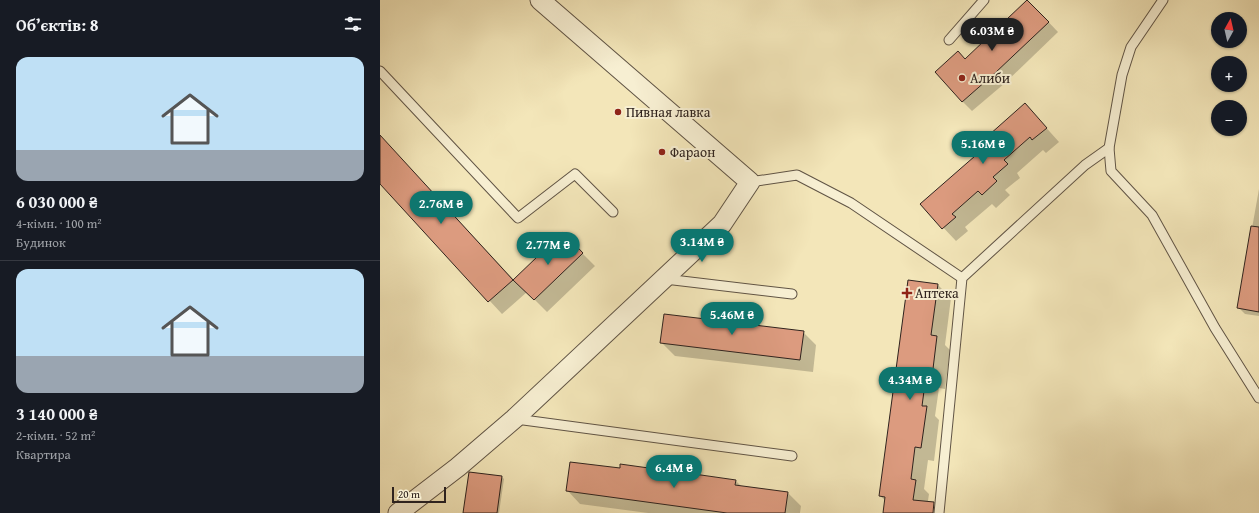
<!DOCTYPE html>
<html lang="uk">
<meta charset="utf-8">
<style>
:root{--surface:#171b24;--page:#20242c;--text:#f1f3f6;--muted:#9ea1a6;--line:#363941;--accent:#0f766e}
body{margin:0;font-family:"Gentium Book Plus",serif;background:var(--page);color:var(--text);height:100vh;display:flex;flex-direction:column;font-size:15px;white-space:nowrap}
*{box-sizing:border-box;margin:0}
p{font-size:13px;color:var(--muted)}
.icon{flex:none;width:22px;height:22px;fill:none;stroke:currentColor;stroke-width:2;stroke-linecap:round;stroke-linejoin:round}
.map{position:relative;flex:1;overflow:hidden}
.panel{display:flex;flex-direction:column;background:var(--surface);width:380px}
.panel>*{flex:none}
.needle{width:26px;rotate:8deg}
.controls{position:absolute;left:831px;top:12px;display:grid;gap:8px}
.controls a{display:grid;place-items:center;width:36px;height:36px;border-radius:50%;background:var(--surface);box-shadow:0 1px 3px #0004;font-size:20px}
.scale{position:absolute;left:12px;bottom:10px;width:54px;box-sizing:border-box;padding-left:4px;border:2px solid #2f231e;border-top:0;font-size:11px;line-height:14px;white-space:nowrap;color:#2f231e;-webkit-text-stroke:3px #f7efd2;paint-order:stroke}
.price{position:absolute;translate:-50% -34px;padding:0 9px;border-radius:14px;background:var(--accent);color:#fff;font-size:13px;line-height:26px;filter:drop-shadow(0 1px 2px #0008)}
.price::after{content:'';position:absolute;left:50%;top:24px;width:12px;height:9px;margin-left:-6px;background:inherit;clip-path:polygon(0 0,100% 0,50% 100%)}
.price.active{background:#222;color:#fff}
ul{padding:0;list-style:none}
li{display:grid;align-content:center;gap:8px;height:212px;padding:0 16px}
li+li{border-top:1px solid var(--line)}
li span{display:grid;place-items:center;height:124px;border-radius:12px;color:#555}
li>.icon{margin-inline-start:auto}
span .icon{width:72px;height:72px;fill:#fffc;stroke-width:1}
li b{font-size:17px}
h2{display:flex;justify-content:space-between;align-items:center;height:48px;padding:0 16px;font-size:17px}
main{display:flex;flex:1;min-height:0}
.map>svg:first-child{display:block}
.shadow{fill:#0003}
.building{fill:#dc9b7f;stroke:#2f231e}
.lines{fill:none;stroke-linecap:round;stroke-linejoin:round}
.service-casing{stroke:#605445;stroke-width:11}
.minor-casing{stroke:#605445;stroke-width:21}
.service{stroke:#f7efd2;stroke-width:9}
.minor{stroke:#f7efd2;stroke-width:19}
.poi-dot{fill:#8f2418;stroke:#f7efd2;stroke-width:1.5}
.labels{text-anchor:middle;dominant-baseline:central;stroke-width:4;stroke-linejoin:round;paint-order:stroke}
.poi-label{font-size:14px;fill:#2f231e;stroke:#f7efd2;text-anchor:start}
</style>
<main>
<section class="panel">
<h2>Об’єктів: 8<svg class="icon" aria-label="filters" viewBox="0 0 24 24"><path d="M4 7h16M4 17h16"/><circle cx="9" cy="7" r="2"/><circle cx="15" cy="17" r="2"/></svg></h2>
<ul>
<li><span style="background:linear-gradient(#bfe0f5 75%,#9aa5b1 0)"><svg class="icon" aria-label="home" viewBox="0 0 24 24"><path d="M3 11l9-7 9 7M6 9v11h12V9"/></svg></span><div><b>6 030 000 ₴</b><p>4-кімн. · 100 m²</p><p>Будинок</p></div></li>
<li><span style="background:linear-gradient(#bfe0f5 70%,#9aa5b1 0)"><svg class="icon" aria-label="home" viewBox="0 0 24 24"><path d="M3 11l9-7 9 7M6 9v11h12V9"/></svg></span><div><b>3 140 000 ₴</b><p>2-кімн. · 52 m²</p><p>Квартира</p></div></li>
</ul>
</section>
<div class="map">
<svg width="879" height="513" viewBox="0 0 879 513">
<rect width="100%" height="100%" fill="#f3e6b9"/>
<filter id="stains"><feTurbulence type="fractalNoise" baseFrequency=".005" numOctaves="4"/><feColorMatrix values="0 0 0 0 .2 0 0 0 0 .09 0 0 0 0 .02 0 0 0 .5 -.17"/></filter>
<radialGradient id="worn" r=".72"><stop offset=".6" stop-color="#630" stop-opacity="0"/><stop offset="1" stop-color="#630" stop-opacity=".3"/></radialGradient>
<g class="shadow">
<path d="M658,11L678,32L625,83L592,111L582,101L586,60Z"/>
<path d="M645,104L679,142L666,153L663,150L637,173L640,178L625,190L630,195L616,208L612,204L585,227L588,231L576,241L541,204L596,156Z"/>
<path d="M0,136L134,280L183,234L215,266L167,312L147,292L122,314L0,183Z"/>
<path d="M879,189V316L865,314L858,307Z"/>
<path d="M558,285L571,298L565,345L570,350L565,389L559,388L555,416L559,420L554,461L548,460L544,489L549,494L547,507L553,513H504L506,501L500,496Z"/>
<path d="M374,320L381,327L423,332L436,345L433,372L295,356L281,342Z"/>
<path d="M240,469L283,471L288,476L314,479L356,481L361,486L408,493L421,506L420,513H268L200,504L187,490Z"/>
<path d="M90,473L122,477L124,479L119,513H84Z"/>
</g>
<g class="building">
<path d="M647,0L669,22L615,73L582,102L555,72L578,51L585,59Z"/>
<path d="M645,103L667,128L652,140L650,137L624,160L628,164L613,177L617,181L602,195L598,191L572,214L576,217L562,229L540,204L595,156L591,151Z"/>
<path d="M0,135L133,280L108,302L0,184Z"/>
<path d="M871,226L879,227V312L857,308Z"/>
<path d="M183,232L203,253L154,300L133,280Z"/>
<path d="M528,280L558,284L551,335L557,336L552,377L546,376L542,406H547L541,448L535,447L531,479L536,480L533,500L554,502L553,513H503L505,497L499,496Z"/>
<path d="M284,314L334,320L335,315L375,320L374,325L424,331L420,360L280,343Z"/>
<path d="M190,462L240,468V464L283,470V474L313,478L314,474L356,480L355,485L408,492L405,513H347L186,491Z"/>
<path d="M89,472L122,476L117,513H83Z"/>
</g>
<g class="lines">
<g class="service-casing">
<g id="service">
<path d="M783,0L751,47L742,75L729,148L731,171L772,215L835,328L879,398"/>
<path d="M569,40L604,0"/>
<path d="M0,71L138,218L195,174L233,212"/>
<path d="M370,182L417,175L471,203L582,278"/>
<path d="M285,279L412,294"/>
<path d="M136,419L412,456"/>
<path d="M559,513L582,278L705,165L729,148"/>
</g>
</g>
<g class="minor-casing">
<path id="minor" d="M18,513L78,467L134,419L342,224L370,182L160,0"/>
</g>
<use href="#service" class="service"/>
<use href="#minor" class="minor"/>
</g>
<g class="poi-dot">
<circle cx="582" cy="78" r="4"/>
<circle cx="238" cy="112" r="4"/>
<circle cx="282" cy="152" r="4"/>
<path d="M525 287h4v4h4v4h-4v4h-4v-4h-4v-4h4z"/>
</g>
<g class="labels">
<g class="poi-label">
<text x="590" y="78">Алиби</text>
<text x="246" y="112">Пивная лавка</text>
<text x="290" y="152">Фараон</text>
<text x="535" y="293">Аптека</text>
</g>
</g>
<rect width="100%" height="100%" filter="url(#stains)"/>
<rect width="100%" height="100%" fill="url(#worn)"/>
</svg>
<div class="controls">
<a><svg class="needle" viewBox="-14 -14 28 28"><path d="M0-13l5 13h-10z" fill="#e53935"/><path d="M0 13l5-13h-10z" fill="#9ea1a6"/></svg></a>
<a>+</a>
<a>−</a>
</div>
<div class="scale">20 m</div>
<b class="price active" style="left:612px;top:52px">6.03M ₴</b>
<b class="price" style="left:603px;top:165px">5.16M ₴</b>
<b class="price" style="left:61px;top:225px">2.76M ₴</b>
<b class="price" style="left:322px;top:263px">3.14M ₴</b>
<b class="price" style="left:168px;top:266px">2.77M ₴</b>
<b class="price" style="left:352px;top:336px">5.46M ₴</b>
<b class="price" style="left:530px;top:401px">4.34M ₴</b>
<b class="price" style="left:294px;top:489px">6.4M ₴</b>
</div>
</main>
